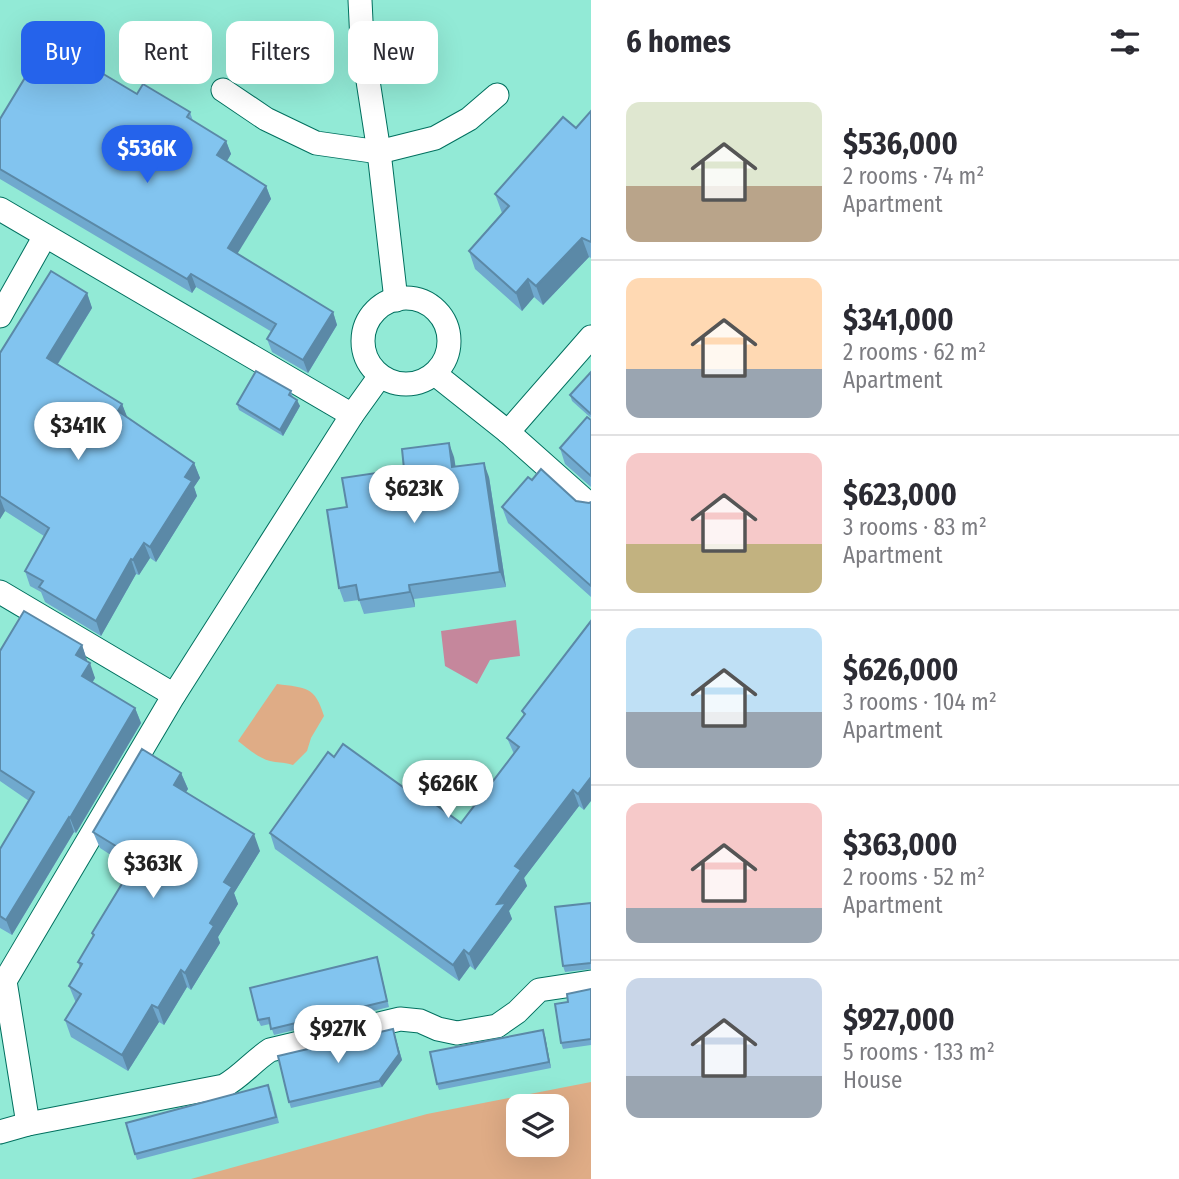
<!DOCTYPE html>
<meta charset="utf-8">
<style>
:root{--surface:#fff;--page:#f7f7f7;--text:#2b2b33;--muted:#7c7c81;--line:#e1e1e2;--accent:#2563eb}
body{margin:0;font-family:"Fira Sans Condensed",sans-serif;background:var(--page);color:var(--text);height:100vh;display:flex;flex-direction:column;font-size:26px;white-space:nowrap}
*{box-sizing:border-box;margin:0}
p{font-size:23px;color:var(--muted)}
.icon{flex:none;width:38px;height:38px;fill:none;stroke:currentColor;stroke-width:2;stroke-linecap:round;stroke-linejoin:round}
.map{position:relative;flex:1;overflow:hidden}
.details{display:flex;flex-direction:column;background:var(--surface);width:588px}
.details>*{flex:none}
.banner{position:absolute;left:21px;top:21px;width:464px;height:63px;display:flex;gap:14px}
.tools{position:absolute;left:506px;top:1094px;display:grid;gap:14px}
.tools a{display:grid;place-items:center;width:63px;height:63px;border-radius:14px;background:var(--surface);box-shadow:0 7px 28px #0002;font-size:35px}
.price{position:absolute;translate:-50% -60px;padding:0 16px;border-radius:24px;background:#fff;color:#222;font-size:23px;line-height:46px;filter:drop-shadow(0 2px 4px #0008)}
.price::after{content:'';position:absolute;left:50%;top:42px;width:21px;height:16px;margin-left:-10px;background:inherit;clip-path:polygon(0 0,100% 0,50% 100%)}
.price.selected{background:var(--accent);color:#fff}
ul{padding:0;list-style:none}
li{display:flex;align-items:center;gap:21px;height:175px;padding:0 35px}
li+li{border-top:2px solid var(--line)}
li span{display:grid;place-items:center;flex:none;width:196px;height:140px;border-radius:14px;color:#555}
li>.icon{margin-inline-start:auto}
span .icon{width:84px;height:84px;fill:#fffc;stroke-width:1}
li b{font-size:30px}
h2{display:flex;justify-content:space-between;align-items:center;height:84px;padding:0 35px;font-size:30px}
.chip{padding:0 24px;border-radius:14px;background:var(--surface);box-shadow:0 7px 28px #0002;font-size:24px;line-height:63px}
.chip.selected{background:var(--accent);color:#fff}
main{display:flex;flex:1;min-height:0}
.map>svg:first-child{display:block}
.green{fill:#dfac86;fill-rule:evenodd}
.water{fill:#c5879c}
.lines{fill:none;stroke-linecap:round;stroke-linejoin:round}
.lane-casing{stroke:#00705f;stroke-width:25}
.lane{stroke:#fff;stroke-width:23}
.wall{fill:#70a9ce}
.shaded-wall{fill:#5b89a7}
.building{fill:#82c4ef;stroke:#5b89a7;stroke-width:2}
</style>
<main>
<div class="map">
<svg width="591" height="1179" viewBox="0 0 591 1179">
<rect width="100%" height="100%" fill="#92ead6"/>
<g class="green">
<path d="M277,684C306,688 315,686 324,716L311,738L307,751L293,765C285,762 278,763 270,761C258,758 247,748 238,741Z"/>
<path d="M591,1082V1179H191L427,1114ZM556,1106V1144H518V1106Z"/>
</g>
<path class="water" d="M516,620L520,656L490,660L477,684L445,666L441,631Z"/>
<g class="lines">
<g class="lane-casing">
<g id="lane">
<path d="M360,0L362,42L379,152L396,300"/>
<path d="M223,90L266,119L316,143L379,152L435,138L469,119L497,95"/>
<path d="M0,209L352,415"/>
<circle cx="406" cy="341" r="43"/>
<path d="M0,316L45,236"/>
<path d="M435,374L508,432L591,506"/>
<path d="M508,432L591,337"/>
<path d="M0,592L174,695"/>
<path d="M28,1124L5,981L174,695L352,415L380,376"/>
<path d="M0,1132L28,1124L224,1086C242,1076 253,1061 270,1050L400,1019L420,1021L438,1029L457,1033L497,1026L517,1012L539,990L591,982"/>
</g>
</g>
<use href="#lane" class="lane"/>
</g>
<g class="wall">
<path d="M95,80L190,112L193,121L226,141L231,154L227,161L266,186L271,199L237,253L333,312L337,325L308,373L272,352L267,339L272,332L196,287L192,293L0,179V119Z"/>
<path d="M591,111V258L589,257L543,305L534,297L522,311L475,269L469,251L502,213L495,194L576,128Z"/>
<path d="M87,293L92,308L58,364L122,404L127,418L194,463L200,478L194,487L197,496L156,562L150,558L139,575L136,574L101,636L45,602L41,592L30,586L25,571L44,536L5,511L0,519V353Z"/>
<path d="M591,372V418L572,401L570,395Z"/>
<path d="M291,391L293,398L300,406L283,436L239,410L237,404Z"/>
<path d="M591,420V487L565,464L560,448Z"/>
<path d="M454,457L455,467L489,477L506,587L414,599L415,607L364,614L359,600L344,602L339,588L347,507L404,469Z"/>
<path d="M532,480L576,501L589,503L591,502V597L508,523L502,507Z"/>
<path d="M591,621L584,810L579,806L524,878L527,886L509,911L512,919L475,970L470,966L459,981L275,849L270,833L334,757L403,787L461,823L514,754L507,738L524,716L522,711Z"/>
<path d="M82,645L87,661L95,678L92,683L135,708L141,723L76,833L74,832L12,935L0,928V849L29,801L0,781V651Z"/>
<path d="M181,773L188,789L186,792L260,851L234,893L238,904L218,937L220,943L191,990L187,987L164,1025L159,1022L128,1071L71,1037L65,1020L76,1003L69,986L80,968L78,962L93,937L92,933L131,868L100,848L93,832Z"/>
<path d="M591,903V969L565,972L563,966Z"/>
<path d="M379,963L389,1007L274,1035L270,1024L261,1026L258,1020Z"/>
<path d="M591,989V1045L563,1049L561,1043L568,1002Z"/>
<path d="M393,1029L402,1060L382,1087L291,1108L289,1102Z"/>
<path d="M545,1036L551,1068L439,1090L437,1084Z"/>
<path d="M271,1091L279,1123L137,1160L135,1154Z"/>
</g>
<g class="shaded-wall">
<path d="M226,141L231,154L222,169L217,155Z"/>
<path d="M266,186L271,199L233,261L228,248Z"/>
<path d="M582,238L589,257L543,305L536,286Z"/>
<path d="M191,274L196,287L192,293L187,279Z"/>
<path d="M528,279L534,297L522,311L516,293Z"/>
<path d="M87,293L92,308L52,373L47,358Z"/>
<path d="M333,312L337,325L308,373L303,360Z"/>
<path d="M297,400L300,406L283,436L280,430Z"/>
<path d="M122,404L128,419L118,411Z"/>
<path d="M449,443L454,457L458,481L452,467Z"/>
<path d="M194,463L200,478L194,487L197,496L156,562L150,547L185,477Z"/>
<path d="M484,463L489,477L506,587L500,572Z"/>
<path d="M0,498L5,511L0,519Z"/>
<path d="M144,543L150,558L139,575L133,560Z"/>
<path d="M131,559L136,574L101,636L96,621Z"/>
<path d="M409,585L414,599L415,607L410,592Z"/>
<path d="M82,645L87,660L82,670L76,655Z"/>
<path d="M90,663L95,678L87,691L82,676Z"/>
<path d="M135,708L141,723L76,833L70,818Z"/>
<path d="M181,773L188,789L180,801L174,785Z"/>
<path d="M591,777V801L584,810L578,794Z"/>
<path d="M573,790L579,806L524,878L527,886L509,911L512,919L475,970L469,954L497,904L515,866Z"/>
<path d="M69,817L74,832L12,935L6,920Z"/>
<path d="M254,834L260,851L234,893L238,904L218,937L220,943L191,990L185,973L210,923L224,882Z"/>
<path d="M464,950L470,966L459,981L453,965Z"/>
<path d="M181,970L187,987L164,1025L158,1008Z"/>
<path d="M152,1005L159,1022L128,1071L122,1055Z"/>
<path d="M393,1029L402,1060L382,1087L379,1081Z"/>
<path d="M543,1030L545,1036L551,1068L549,1062Z"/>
</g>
<g class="building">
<path d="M43,48L95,80L100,72L137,94L143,84L190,112L187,117L226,141L217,155L266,186L228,248L333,312L303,360L267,339L276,324L191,274L187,279L0,169V119Z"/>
<path d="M591,111V242L582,238L536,286L528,279L516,293L469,251L509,206L495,194L563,117L576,128Z"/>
<path d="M51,271L87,293L47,358L122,404L118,411L194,463L185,477L192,481L150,547L144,543L133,560L131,559L96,621L39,587L43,581L25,571L49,528L0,496V353Z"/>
<path d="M256,371L291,391L289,395L297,400L280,430L237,404Z"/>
<path d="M591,372V414L570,395Z"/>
<path d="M587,417L591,420V476L560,448Z"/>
<path d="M449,443L452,467L484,463L500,572L409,585L410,592L359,600L356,585L339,588L327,510L347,507L342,478L404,469L402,449Z"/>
<path d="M541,469L576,501L589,503L591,502V586L502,507L528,477L532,480Z"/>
<path d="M24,611L82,645L76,655L90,663L82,676L135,708L70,818L69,817L6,920L0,916V849L34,792L0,770V651Z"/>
<path d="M591,621V777L578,794L573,790L515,866L521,870L497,904L506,903L469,954L464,950L453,965L270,833L328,752L334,757L343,744L403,787L406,783L461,823L519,747L507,738L525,714L522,711Z"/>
<path d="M142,749L181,773L174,785L254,834L224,882L232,887L210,923L214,926L185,973L181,970L158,1008L152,1005L122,1055L65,1020L81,994L69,986L82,964L78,962L94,935L92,933L137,859L93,832Z"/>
<path d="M591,903V963L563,966L555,907Z"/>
<path d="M377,957L387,1001L271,1029L269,1018L258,1020L250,988Z"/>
<path d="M591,989V1039L561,1043L555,1004L568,1002L567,994Z"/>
<path d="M393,1029L399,1054L379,1081L289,1102L278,1056Z"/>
<path d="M543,1030L549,1062L437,1084L430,1052Z"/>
<path d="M268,1085L276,1117L135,1154L126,1123Z"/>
</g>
</svg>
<div class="tools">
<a><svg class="icon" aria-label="layers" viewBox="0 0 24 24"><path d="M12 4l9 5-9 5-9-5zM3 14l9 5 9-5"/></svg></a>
</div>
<b class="price selected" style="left:147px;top:185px">$536K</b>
<b class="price" style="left:78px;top:462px">$341K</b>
<b class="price" style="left:414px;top:525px">$623K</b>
<b class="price" style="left:448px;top:820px">$626K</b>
<b class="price" style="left:153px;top:900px">$363K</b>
<b class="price" style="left:338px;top:1065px">$927K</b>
<div class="banner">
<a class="chip selected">Buy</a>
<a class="chip">Rent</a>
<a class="chip">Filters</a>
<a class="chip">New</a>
</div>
</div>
<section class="details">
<h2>6 homes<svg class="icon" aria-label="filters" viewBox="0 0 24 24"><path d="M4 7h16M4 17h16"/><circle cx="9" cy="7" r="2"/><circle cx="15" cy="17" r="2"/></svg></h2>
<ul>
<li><span style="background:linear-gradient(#dfe7d0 60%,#b9a48a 0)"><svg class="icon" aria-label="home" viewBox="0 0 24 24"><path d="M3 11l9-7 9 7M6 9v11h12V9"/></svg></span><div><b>$536,000</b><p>2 rooms · 74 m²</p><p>Apartment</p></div></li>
<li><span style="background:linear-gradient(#ffd9b3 65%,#9aa5b1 0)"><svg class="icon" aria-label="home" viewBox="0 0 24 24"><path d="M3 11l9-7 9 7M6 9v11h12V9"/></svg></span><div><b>$341,000</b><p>2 rooms · 62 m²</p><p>Apartment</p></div></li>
<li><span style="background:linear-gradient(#f6c9c9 65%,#c2b280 0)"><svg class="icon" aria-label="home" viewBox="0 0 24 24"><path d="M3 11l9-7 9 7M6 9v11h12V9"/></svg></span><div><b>$623,000</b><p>3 rooms · 83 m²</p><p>Apartment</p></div></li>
<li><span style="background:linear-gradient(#bfe0f5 60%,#9aa5b1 0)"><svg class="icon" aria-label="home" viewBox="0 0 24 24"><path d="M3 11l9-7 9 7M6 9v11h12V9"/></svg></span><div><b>$626,000</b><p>3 rooms · 104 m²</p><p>Apartment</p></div></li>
<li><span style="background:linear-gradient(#f6c9c9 75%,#9aa5b1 0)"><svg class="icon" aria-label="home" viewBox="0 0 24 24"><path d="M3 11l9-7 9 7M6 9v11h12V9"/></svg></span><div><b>$363,000</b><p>2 rooms · 52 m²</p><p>Apartment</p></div></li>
<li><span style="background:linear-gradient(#c9d6e8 70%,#9aa5b1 0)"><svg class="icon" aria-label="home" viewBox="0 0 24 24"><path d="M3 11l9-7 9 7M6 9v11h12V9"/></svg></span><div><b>$927,000</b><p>5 rooms · 133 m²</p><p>House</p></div></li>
</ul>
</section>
</main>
